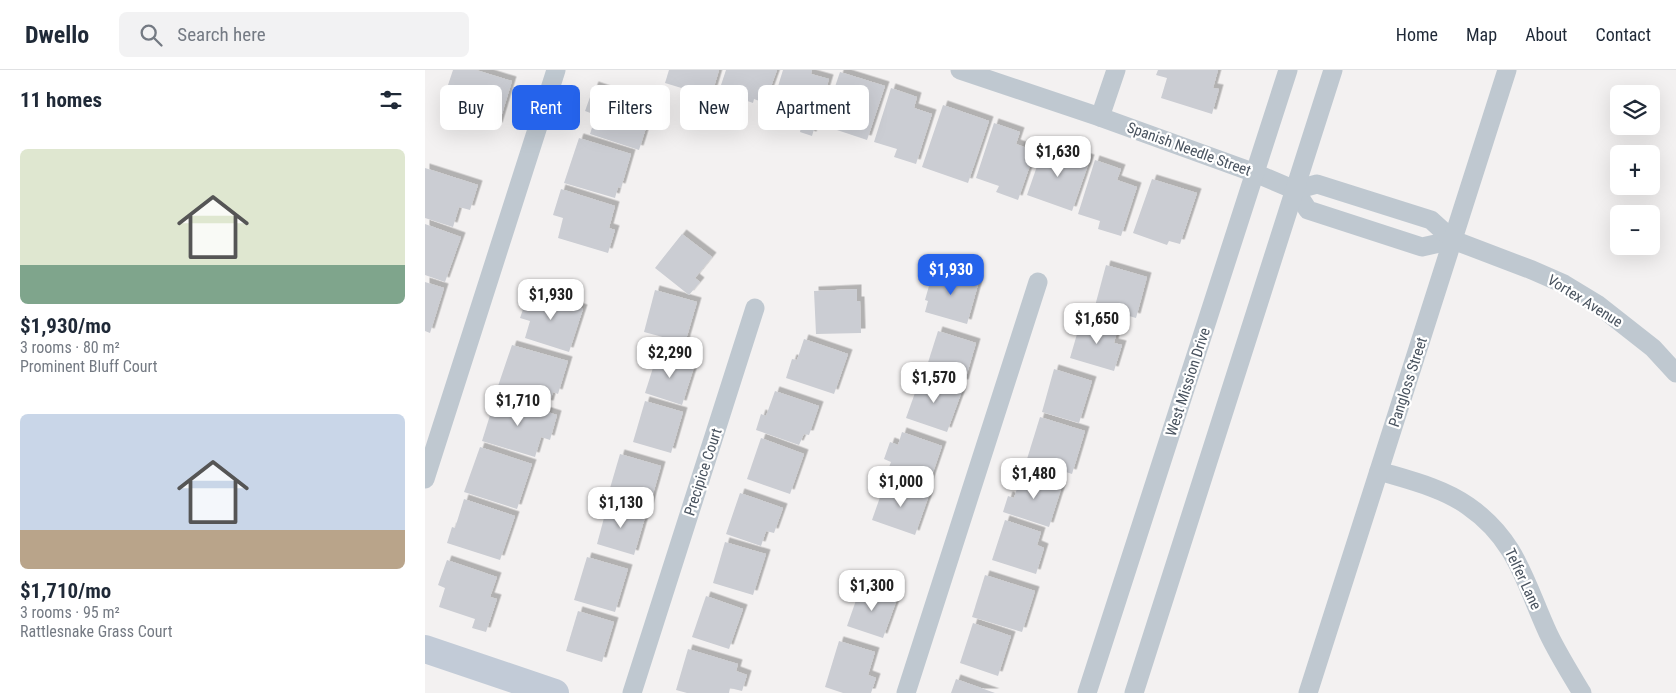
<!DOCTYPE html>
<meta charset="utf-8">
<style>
:root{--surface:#fff;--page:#f2f2f3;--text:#1f2937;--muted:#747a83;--line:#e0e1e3;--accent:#2563eb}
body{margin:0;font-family:"Roboto Condensed",sans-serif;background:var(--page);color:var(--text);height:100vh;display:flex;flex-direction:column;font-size:19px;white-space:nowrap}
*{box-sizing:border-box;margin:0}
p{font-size:16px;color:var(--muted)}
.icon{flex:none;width:28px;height:28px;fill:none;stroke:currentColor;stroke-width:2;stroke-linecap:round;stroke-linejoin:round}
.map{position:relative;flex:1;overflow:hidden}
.details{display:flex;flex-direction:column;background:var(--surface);width:425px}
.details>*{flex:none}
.guide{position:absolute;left:15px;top:15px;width:475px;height:45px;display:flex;gap:10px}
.buttons{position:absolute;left:1185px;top:15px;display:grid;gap:10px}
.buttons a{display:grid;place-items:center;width:50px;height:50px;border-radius:8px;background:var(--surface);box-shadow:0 5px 20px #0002;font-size:25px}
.price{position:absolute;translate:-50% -42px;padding:0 11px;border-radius:10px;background:#fff;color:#222;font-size:16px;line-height:32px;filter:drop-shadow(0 1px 2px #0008)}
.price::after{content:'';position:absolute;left:50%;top:30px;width:15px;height:11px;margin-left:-8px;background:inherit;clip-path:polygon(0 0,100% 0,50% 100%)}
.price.on{background:var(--accent);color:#fff}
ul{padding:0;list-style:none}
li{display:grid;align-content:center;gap:10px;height:265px;padding:0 20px}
li span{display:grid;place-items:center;height:155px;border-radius:8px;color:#555}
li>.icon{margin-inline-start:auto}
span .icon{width:90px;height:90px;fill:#fffc;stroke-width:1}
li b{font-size:21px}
h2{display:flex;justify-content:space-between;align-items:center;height:60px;padding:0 20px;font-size:21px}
.chip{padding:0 18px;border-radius:8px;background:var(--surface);box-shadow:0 5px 20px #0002;font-size:18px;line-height:45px}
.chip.on{background:var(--accent);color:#fff}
header{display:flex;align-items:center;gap:30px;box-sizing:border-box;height:70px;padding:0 25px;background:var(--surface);border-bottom:1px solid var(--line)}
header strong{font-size:24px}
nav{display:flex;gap:28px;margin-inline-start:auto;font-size:18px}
.search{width:350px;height:45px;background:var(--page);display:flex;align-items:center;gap:12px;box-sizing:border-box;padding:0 18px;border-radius:8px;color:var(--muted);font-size:19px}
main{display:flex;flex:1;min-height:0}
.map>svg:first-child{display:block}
.building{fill:#cbcdd3;filter:url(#shadow)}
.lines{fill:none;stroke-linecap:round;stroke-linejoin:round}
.street{stroke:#bfc8d0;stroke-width:19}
.secondary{stroke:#c2cbd7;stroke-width:28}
.labels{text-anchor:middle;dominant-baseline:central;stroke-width:4.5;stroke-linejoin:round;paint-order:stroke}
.street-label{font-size:15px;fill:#49535f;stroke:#fff}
</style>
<header>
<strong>Dwello</strong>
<div class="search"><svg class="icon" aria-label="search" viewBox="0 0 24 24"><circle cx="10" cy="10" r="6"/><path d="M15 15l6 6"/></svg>Search here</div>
<nav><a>Home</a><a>Map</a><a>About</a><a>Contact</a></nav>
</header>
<main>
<section class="details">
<h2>11 homes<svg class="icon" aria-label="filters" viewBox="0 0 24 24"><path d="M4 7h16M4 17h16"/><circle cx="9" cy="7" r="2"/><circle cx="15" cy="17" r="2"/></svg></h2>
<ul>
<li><span style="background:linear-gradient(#dfe7d0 75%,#7fa58c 0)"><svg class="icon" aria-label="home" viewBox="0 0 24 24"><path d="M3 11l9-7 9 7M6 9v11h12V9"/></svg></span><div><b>$1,930/mo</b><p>3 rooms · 80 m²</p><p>Prominent Bluff Court</p></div></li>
<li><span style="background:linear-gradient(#c9d6e8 75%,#b9a48a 0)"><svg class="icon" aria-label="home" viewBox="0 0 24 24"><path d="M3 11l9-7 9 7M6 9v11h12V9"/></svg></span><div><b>$1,710/mo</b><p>3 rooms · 95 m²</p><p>Rattlesnake Grass Court</p></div></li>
</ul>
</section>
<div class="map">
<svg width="1251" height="623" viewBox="0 0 1251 623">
<defs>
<filter id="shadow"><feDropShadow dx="4.5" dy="-4.5" stdDeviation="0" flood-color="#0004"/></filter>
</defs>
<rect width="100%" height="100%" fill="#f3f1f1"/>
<g class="building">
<path d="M28,0H51L87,11L73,57L15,39Z"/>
<path d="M244,0H294L286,27L240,13Z"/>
<path d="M301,0H352L340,33L329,29L328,33L294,21Z"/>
<path d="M358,0H387L386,4L404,9L387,66L375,62L378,49L346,39Z"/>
<path d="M733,0H793L788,18L794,19L787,44L736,28L742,8L731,5Z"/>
<path d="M415,2L460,16L442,70L397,55Z"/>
<path d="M169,16L228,36L214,80L165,64L171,45L160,41Z"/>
<path d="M466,18L492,27L489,38L507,44L491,94L469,87L472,79L449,72Z"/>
<path d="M518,35L564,51L543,113L497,97Z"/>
<path d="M569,53L595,62L591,74L610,81L593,130L571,122L574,116L551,108Z"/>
<path d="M154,68L206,84L196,118L193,117L190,128L139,113Z"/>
<path d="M619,76L665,89L647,141L602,125Z"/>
<path d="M670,90L696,99L692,110L712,117L696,166L673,159L675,151L653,144Z"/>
<path d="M0,98L53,115L45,140L34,137L28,157L0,148Z"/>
<path d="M727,109L772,123L755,174L744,171L742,175L708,163Z"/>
<path d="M136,119L190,136L184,158L190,160L183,183L133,168L138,148L128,145Z"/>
<path d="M0,154L36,167L20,212L0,205Z"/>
<path d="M257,164L287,187L270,208L275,212L264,225L230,198Z"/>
<path d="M681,195L722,207L711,248L670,236Z"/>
<path d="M509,198L554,211L542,254L500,242L503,231L500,230Z"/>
<path d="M0,212L19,218L5,263L0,261Z"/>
<path d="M432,219V231H435L436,263L391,264L389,221Z"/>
<path d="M230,220L272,232L260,273L219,262Z"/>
<path d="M104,222L158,239L144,282L100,268L105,251L95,248Z"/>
<path d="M657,247L693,258L689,273L697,275L689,301L645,288Z"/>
<path d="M513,261L551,273L539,314L500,302Z"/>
<path d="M379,269L423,284L409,324L361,308L367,289L372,290Z"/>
<path d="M87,275L143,291L133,324L128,322L124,335L72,319Z"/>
<path d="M233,282L270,294L257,335L220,323Z"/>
<path d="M629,299L667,311L654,353L617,342Z"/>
<path d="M496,306L537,321L522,362L481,348Z"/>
<path d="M350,321L394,336L384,365L379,364L374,375L331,360L336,344L341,346Z"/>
<path d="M71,326L132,345L125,370L116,367L110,387L57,371Z"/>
<path d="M220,331L258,342L246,383L208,372Z"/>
<path d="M615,347L660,361L647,404L602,389Z"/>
<path d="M477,362L517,376L503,417L462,402L466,392L459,389L465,372L473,375Z"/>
<path d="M336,368L379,384L365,424L322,409Z"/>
<path d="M55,377L107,394L92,439L39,422Z"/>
<path d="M195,384L236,396L224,438L183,425Z"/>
<path d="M597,403L637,416L624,457L578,442L583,426L589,428Z"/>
<path d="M461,410L504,425L490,465L447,450Z"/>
<path d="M315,423L358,438L349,463L341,461L336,476L301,464Z"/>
<path d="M39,429L90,446L75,490L22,473L27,457L30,458Z"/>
<path d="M183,433L221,444L209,485L172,474Z"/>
<path d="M580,450L616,462L612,475L619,478L611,504L567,490Z"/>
<path d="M300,472L341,484L328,525L288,513Z"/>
<path d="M162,487L203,499L190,542L149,530Z"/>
<path d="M22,490L72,507L65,527L72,529L61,562L47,558L50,549L14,537L20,518L13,515Z"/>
<path d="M560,505L610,521L597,562L547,547Z"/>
<path d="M436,516L472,529L458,568L422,556Z"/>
<path d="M281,526L318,539L304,579L267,567Z"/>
<path d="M153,541L189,552L177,592L141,581Z"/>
<path d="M548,553L586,566L573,606L535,593Z"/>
<path d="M414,571L450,582L443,605L451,608L446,623H418L400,617Z"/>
<path d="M263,579L313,594L311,601L322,605L317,621L305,618L304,623H262L251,620Z"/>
<path d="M531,609L570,623H526Z"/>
</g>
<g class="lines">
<g class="street">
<path d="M535,0L675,47L830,103L870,120L883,140L997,177L1028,170"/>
<path d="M675,47L691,0"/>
<path d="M870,120L892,114L1006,150L1028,170L1107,200L1139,214L1172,234L1228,278L1251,303"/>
<path d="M954,401C984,410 1018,418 1043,436C1092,470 1100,513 1123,563C1133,584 1145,603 1157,623"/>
<path d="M0,409L131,0"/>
<path d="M207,623L330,238"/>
<path d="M481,623L613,212"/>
<path d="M662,623L863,0"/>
<path d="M709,623L908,0"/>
<path d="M883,623L1082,0"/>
</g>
<path class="secondary" d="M0,579L130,623"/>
</g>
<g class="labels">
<g class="street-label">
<text transform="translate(764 79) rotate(20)">Spanish Needle Street</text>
<text transform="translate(1160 231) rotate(32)">Vortex Avenue</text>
<text transform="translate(763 312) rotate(-72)">West Mission Drive</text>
<text transform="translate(983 312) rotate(-72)">Pangloss Street</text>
<text transform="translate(278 402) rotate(-72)">Precipice Court</text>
<text transform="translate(1098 509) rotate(65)">Telfer Lane</text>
</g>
</g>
</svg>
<div class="buttons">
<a><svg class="icon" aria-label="layers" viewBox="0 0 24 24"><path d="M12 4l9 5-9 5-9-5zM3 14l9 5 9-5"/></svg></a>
<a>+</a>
<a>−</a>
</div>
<b class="price" style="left:633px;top:108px">$1,630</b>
<b class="price on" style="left:526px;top:226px">$1,930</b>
<b class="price" style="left:126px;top:251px">$1,930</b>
<b class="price" style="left:672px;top:275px">$1,650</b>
<b class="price" style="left:245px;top:309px">$2,290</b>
<b class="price" style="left:509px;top:334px">$1,570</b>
<b class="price" style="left:93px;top:357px">$1,710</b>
<b class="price" style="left:609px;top:430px">$1,480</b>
<b class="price" style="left:476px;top:438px">$1,000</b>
<b class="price" style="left:196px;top:459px">$1,130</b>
<b class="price" style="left:447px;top:542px">$1,300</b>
<div class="guide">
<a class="chip">Buy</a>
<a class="chip on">Rent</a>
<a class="chip">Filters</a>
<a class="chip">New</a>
<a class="chip">Apartment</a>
</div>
</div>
</main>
